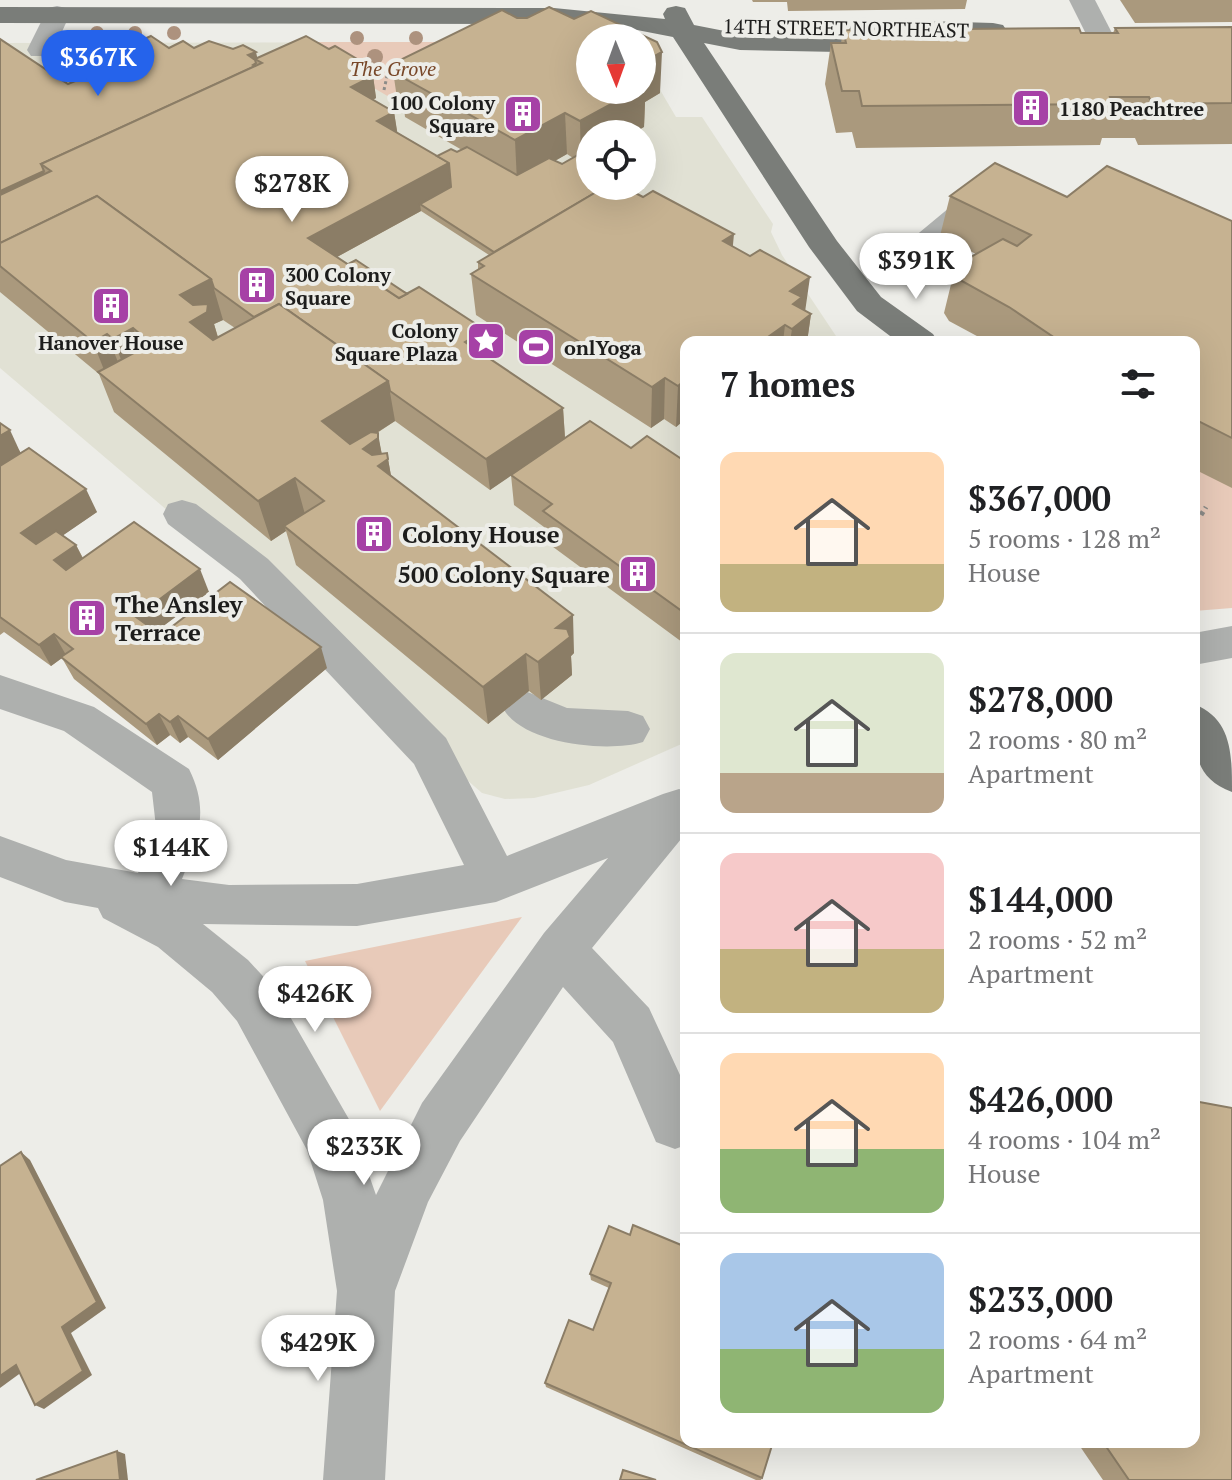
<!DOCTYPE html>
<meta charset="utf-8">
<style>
:root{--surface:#fff;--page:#f6f6f6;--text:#202124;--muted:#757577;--line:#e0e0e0;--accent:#2563eb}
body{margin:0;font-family:"PT Serif",serif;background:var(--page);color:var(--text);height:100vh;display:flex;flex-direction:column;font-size:30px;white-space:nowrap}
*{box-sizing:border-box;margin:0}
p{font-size:26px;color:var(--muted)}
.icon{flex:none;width:44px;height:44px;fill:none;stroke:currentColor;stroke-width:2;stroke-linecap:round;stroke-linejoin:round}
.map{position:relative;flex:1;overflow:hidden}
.panel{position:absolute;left:680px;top:336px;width:520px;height:1112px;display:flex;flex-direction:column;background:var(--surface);border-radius:16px;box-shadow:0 8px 32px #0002}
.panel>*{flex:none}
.needle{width:52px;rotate:179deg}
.buttons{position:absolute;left:576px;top:24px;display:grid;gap:16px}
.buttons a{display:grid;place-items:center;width:80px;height:80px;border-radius:50%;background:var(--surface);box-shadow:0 8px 32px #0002;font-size:40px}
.price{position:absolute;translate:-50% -68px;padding:0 18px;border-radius:28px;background:#fff;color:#222;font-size:26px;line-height:52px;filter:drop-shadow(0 2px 4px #0008)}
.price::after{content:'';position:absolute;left:50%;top:48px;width:24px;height:18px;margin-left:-12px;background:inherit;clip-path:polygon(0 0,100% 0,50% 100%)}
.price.active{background:var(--accent);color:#fff}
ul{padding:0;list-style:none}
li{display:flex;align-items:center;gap:24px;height:200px;padding:0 40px}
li+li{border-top:2px solid var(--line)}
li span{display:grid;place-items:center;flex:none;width:224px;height:160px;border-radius:16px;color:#555}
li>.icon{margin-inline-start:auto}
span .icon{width:96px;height:96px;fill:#fffc;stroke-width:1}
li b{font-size:34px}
h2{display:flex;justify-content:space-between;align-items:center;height:96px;padding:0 40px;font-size:34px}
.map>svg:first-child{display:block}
.built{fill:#e1e1d4;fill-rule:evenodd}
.green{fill:#e8cab9}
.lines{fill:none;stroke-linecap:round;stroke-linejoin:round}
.path-far1{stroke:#8c8c88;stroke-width:3;stroke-dasharray:3 3;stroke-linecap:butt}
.path{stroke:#8c8c88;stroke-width:5;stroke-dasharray:4 4;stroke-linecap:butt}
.minor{fill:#aeb0ae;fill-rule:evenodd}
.major{fill:#7a7d79;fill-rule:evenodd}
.tree{fill:#ad927e}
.wall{fill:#aa997d;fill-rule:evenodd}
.shaded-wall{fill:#8b7d66}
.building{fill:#c6b291;stroke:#8b7d66;stroke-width:2}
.labels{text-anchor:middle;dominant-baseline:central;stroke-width:8;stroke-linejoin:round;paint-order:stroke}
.far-street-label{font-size:20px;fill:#1d1d1c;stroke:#edede8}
.far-park-label{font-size:20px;font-style:italic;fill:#784728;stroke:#edede8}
.far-poi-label{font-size:20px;font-weight:bold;fill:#1d1d1c;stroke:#edede8;text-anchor:start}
.poi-label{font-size:24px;font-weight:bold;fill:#1d1d1c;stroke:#edede8;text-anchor:start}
</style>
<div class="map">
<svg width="1232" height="1480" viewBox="0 0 1232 1480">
<rect width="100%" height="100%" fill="#edede8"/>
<path class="built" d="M525,42L590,90H642L656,83L676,117H702L773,224L771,232L782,255L840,342H686V742L589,785L534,798L505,799L482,793L467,780L450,751L0,368V43ZM590,134H642V186H590Z"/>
<g class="green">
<path d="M67,40H120L118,56C100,58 75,63 62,48Z"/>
<path d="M295,42H494L493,49L391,98Z"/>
<path d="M1194,466L1232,486V608L1194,611Z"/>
<path d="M522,917L380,1111L305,961Z"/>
</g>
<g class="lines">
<path class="path-far1" d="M384,90L387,76"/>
<path class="path" d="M1201,515L1206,507"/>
<g class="minor">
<path d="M1069,0H1095L1130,68L1126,74H1106Z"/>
<path d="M57,6L66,8L70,14L51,56H31L27,50L48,8Z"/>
<path d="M992,190L1003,192L1008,199L1003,206L986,209L947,239L964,269L960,276L948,279L936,276L914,237L967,193Z"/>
<path d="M182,500L196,504L268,559L446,738L507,856L663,794L679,789L686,791V833L592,948L649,1008L686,1088V1145L675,1149L656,1142L613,1042L563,987L460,1141L428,1202L395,1291L385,1480H323L337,1291L323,1200L307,1150L237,1021L212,992L158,947L103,918L98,908L65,902L0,877V836L66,860L138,873L156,827L152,792L64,731L0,709V675L94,707L189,769C210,811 198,839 182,879L229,885L357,884L464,865L414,764L240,579L168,524L163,514L168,504ZM608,858L544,933L422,1103L376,1195L350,1121L273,987L248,960L203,924L357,926L496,902Z"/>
<path d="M1232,626V658L1194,665V633Z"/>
<path d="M525,691L567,708L628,711L643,716L650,729L643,742C608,753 522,744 503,708L510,696Z"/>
</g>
<g class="major">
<path d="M676,6L685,8L694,25L740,34L901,39L905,45L901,51L891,53L740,50L704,43L837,241L881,297L933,334L938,342H898L857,311L809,247L673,37L637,30L554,24L0,23V7L554,8L665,19L663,14L667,8Z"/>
<path d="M858,19L993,23L1003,25L1007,31L1003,37L993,39L848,33L844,27L848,21Z"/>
<path d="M1194,704C1232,719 1232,754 1232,792C1190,777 1194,742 1194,704Z"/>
</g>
</g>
<g class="tree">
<circle cx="97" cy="33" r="7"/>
<circle cx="135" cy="33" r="7"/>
<circle cx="174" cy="33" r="7"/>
<circle cx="357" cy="38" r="7"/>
<circle cx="416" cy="38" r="7"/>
<circle cx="68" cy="45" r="7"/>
<circle cx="375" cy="57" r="8"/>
</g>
<g class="wall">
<path d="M752,0H989H967L965,9L788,11L787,2H753Z"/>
<path d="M1120,0H1232V22L1135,23Z"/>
<path d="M1232,27V144L1138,145L1135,138H1102L1100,145L856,148L852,132L836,133L825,84L831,43H841L843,30L1113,33L1115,28Z"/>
<path d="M0,39L68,84L120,62L117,51L169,48H194L257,58L329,49L372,68L376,98L373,100L394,112L397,132L437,156L457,152L462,150L405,117L404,108L398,105L392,64L660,93L645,102L644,127L590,134V158L587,159L590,186H636L633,187L630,190L733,246L805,311L811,314L807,342H686V424L682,422L676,427L664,419L651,428L476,315L471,274L478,269V262L489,255L421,211L337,257L348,264L485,330L488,357L563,408L565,438L631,448L686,462V645L545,541L544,527L514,505L511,475L490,490L395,421L377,433L382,454L387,453L391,476L574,653L571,656L572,675L541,700L529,691L488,724L296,565L286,531L271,541L114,412L99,374L0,292ZM567,154L573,158L562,164L555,161ZM223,320L235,328L218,337L214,324Z"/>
<path d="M950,196L1067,197L1232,221V488L1194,469V342H988L949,321L944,313L954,272L976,254L940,236Z"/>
<path d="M0,423L21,453L97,512L63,535L76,545L83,558L209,592L156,631L161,635L327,668L218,760L188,737L180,743L170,735L157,745L74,679L62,658L51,666L4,632L0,635Z"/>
<path d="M609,1226L762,1478L761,1480H756L546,1387L545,1383L593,1330L609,1288L591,1280L590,1274Z"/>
<path d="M1077,1442H1194L1232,1480H1103Z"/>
</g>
<g class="shaded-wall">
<path d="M256,52L258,61L255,59L258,73L269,93L248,55Z"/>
<path d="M662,52L660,93L645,102L644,127L632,134H590V158L581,162L580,121L629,90H642V63Z"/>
<path d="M372,68L376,98L372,100L351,87L360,73Z"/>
<path d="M394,112L399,143L377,121Z"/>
<path d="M565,113L567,154L517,182L515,140Z"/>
<path d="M449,163L452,194L420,204L421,211L315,269L308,238Z"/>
<path d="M44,171L53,195L0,220V191Z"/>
<path d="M734,234L730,276L723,241Z"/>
<path d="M810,277L804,319L811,314L807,342H790L792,329L785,325L783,342H761L790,291Z"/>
<path d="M211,279L223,320L214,324L220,345L195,335L180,295Z"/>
<path d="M133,328L148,369L129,380L113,339Z"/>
<path d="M485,330L488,361L465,342Z"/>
<path d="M107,334L123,375L108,380L93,342Z"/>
<path d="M665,378L664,419L651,428L652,387Z"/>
<path d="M685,380L682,422L676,427L678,386Z"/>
<path d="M388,381L395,421L331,462L322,421Z"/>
<path d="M563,408L565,439L490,490L486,459Z"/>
<path d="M10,430L21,454L0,467V436Z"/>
<path d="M378,433L383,462L388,459L395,498L363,449Z"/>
<path d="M295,478L306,518L284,526L286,531L271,541L258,501Z"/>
<path d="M86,489L97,512L33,556L21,533Z"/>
<path d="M76,545L87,567L65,583L54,560Z"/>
<path d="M200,569L209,592L146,639L136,617Z"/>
<path d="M573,615L574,653L571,656L572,675L541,700L538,662L556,628Z"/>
<path d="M54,634L66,655L51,666L39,645Z"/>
<path d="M321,647L327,668L218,760L208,739Z"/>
<path d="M526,654L529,691L488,724L483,687Z"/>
<path d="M159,714L170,735L157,745L146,724Z"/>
<path d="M178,716L188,737L180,743L170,722Z"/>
<path d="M21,1152L30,1160L106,1308L71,1333L92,1375L44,1409L35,1405L62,1327Z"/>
<path d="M16,1365L26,1369L0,1388V1376Z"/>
<path d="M117,1451L125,1454L128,1480H120Z"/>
</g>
<g class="building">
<path d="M549,7L574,19L591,11L657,42L662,52L642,63V38H590V90H637L580,121L565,113L515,140L400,76L407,72L392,64L502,10L517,18H527Z"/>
<path d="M1232,27V103L1152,104L1149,97H1110L1113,104L862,106L859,91H842L831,43H846L843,30L1079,28L1081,33H1118L1115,28Z"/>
<path d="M151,36L169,48L183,41L194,48L209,41L233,49L243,45L256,52L248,55L255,60L256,63L253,65L255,66L41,164L44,171L0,191V39L68,84L129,58L117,51Z"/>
<path d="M306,36L329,49L335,46L369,66L372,68L360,73L369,78L351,87L394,112L377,121L449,163L308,238L399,298L419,287L485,330L465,342L563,408L486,459L390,391L388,381L279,304L254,317L214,288L211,279L97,196L0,243V195L51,171L41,164L262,63L255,59Z"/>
<path d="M467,147L517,175L549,158L562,164L578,155L590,161V186H615L608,190L603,188L494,252L420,204L451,187L449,163L437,156L451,149L457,152Z"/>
<path d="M995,163L1067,197L1107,166L1232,221V438L1194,419V342H1061L1009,307L960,280L954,272L960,263L1003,239L1017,246L1031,235L950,196Z"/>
<path d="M615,186H622L643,197L653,191L734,234L723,241L750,256L760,250L810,277L790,291L802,297L793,304L811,314L792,329L785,325L761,342H686V381L685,380L678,386L665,378L652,387L471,274L484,266L478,262L603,188L608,190Z"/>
<path d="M97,196L211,279L180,295L193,305L208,304L207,312L190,322L213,340L279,304L388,381L322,421L350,444L371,432L378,433V438L363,449L372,455L387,453L388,459L378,466L573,615L556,628L567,629L570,637L538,662L526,654L483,687L284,526L324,501L295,478L258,501L98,372L145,347L140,343L147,340L133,328L113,339L107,334L93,342L0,266V243Z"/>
<path d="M356,260L407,294L399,298L348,264Z"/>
<path d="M590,421L631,448L647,436L686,462V614L543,511L552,504L511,475Z"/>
<path d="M0,423L10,430L0,436Z"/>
<path d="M29,448L86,489L21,533L36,544L56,531L76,545L54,560L66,570L134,522L200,569L136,617L161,635L230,582L321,647L208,739L178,716L170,722L159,714L146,724L61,657L73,649L54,634L39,645L0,617V466Z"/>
<path d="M1194,1101L1232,1108V1480H1129L1103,1442H1194Z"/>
<path d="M21,1152L97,1302L62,1327L83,1371L35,1405L16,1365L0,1376V1166Z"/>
<path d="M633,1225L686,1247V1442H773L762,1478L545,1383L569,1320L593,1330L611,1283L590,1274L609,1226L630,1235Z"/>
<path d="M117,1451L120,1480H36Z"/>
<path d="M623,1470L656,1480H620Z"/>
</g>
<defs>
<g id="building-square" transform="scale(2)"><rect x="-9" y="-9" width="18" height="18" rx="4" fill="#a641a6" stroke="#edede8"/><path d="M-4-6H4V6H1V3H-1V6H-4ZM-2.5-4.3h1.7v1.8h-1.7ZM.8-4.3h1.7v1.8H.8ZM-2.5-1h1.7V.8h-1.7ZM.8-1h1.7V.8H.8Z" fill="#fff"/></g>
<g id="sight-square" transform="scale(2)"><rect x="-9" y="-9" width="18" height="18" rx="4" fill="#a641a6" stroke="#edede8"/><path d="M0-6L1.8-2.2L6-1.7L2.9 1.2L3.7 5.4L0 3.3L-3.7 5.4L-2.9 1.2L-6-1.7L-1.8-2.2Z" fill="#fff"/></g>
<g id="stadium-square" transform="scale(2)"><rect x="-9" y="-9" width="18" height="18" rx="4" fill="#a641a6" stroke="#edede8"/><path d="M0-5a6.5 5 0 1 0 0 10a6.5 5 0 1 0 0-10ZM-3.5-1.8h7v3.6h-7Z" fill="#fff"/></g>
</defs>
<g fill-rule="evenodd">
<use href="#building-square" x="1031" y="108"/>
<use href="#building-square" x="523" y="114"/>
<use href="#building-square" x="257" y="285"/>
<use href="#building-square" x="111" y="306"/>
<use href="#sight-square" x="486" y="341"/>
<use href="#stadium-square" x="536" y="347"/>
<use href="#building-square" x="374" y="534"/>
<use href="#building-square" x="638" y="574"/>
<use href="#building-square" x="87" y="618"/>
</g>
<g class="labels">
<g class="far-street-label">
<text transform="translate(846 28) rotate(1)">14TH STREET NORTHEAST</text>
</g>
<g class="far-park-label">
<text x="393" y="68">The Grove</text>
</g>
<g class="far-poi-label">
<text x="495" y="102" text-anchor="end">100 Colony<tspan x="495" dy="23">Square</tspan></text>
<text x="1059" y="108">1180 Peachtree</text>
<text x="285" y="274">300 Colony<tspan x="285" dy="23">Square</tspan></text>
<text x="458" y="330" text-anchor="end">Colony<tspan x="458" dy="23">Square Plaza</tspan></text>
<text x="111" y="342" text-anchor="middle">Hanover House</text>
<text x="564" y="347">onlYoga</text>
</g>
<g class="poi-label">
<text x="402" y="534">Colony House</text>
<text x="610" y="574" text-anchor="end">500 Colony Square</text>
<text x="115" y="604">The Ansley<tspan x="115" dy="28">Terrace</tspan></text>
</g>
</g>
</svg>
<div class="buttons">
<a><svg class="needle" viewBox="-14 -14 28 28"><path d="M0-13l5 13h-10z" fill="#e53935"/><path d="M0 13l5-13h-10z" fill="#757577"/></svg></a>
<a><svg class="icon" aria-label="locate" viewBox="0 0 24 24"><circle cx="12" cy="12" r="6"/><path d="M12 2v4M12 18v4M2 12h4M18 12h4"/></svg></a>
</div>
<b class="price active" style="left:98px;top:98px">$367K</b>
<b class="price" style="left:292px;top:224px">$278K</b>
<b class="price" style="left:916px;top:301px">$391K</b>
<b class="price" style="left:171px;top:888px">$144K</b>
<b class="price" style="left:315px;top:1034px">$426K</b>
<b class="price" style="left:364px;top:1187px">$233K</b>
<b class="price" style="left:318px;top:1383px">$429K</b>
<section class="panel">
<h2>7 homes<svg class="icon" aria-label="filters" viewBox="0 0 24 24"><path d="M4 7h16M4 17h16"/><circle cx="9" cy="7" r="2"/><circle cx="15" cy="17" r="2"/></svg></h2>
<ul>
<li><span style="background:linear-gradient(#ffd9b3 70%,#c2b280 0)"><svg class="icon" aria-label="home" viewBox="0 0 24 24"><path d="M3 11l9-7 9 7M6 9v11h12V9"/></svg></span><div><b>$367,000</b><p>5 rooms · 128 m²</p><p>House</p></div></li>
<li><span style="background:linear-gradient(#dfe7d0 75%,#b9a48a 0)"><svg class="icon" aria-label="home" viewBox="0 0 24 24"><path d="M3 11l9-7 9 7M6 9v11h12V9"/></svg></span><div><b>$278,000</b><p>2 rooms · 80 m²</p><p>Apartment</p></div></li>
<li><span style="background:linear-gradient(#f6c9c9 60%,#c2b280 0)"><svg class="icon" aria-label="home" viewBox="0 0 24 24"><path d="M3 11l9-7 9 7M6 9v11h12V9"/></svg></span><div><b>$144,000</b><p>2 rooms · 52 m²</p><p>Apartment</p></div></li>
<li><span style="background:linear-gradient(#ffd9b3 60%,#8fb573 0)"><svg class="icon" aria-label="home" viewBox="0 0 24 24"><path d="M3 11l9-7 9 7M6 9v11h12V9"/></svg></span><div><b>$426,000</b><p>4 rooms · 104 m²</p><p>House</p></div></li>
<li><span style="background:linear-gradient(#a9c7e8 60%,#8fb573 0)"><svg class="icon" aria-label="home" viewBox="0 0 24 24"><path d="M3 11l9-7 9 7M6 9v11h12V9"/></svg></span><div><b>$233,000</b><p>2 rooms · 64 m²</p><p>Apartment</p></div></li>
</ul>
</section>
</div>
